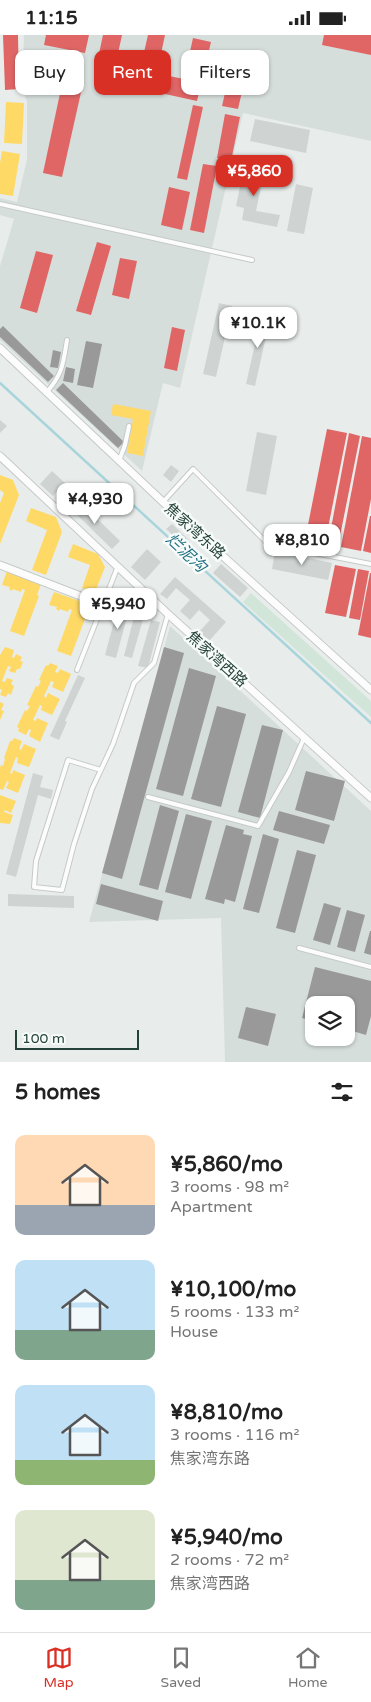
<!DOCTYPE html>
<meta charset="utf-8">
<style>
:root{--surface:#fff;--page:#f2f2f2;--text:#222;--muted:#767676;--line:#e0e0e0;--accent:#d93025}
body{margin:0;font-family:"Varela Round","Noto Sans SC",sans-serif;background:var(--page);color:var(--text);height:100vh;display:flex;flex-direction:column;font-size:19px;white-space:nowrap}
*{box-sizing:border-box;margin:0}
p{font-size:16px;color:var(--muted)}
.icon{flex:none;width:28px;height:28px;fill:none;stroke:currentColor;stroke-width:2;stroke-linecap:round;stroke-linejoin:round}
.map{position:relative;height:1027px;overflow:hidden}
.drawer{display:flex;flex-direction:column;background:var(--surface);flex:1}
.drawer>*{flex:none}
.hud{position:absolute;left:15px;top:15px;width:341px;height:45px;display:flex;gap:10px}
.fabs{position:absolute;left:305px;top:961px;display:grid;gap:10px}
.fabs a{display:grid;place-items:center;width:50px;height:50px;border-radius:10px;background:var(--surface);box-shadow:0 1px 4px #0004;font-size:25px}
.scale{position:absolute;left:15px;bottom:12px;width:124px;box-sizing:border-box;padding-left:5px;border:2px solid #24423a;border-top:0;font-size:14px;line-height:18px;white-space:nowrap;color:#24423a;-webkit-text-stroke:4px #f7fbf9;paint-order:stroke}
.price{position:absolute;translate:-50% -42px;padding:0 11px;border-radius:10px;background:#fff;color:#222;font-size:16px;line-height:32px;filter:drop-shadow(0 1px 2px #0008)}
.price::after{content:'';position:absolute;left:50%;top:30px;width:15px;height:11px;margin-left:-8px;background:inherit;clip-path:polygon(0 0,100% 0,50% 100%)}
.price.on{background:var(--accent);color:#fff}
ul{padding:0;list-style:none}
li{display:flex;align-items:center;gap:15px;height:125px;padding:0 15px}
li span{display:grid;place-items:center;flex:none;width:140px;height:100px;border-radius:10px;color:#555}
li>.icon{margin-inline-start:auto}
span .icon{width:60px;height:60px;fill:#fffc;stroke-width:1}
li b{font-size:21px}
h2{display:flex;justify-content:space-between;align-items:center;height:60px;padding:0 15px;font-size:21px}
.pill{padding:0 18px;border-radius:10px;background:var(--surface);box-shadow:0 1px 4px #0004;font-size:18px;line-height:45px}
.pill.on{background:var(--accent);color:#fff}
.status{display:flex;justify-content:space-between;align-items:center;height:35px;padding:0 25px;background:var(--surface);direction:ltr}
.status svg{height:14px;fill:currentColor}
.tab-bar{display:flex;justify-content:space-around;align-items:center;height:70px;border-top:1px solid var(--line);background:var(--surface);font-size:14px;color:var(--muted)}
.tab-bar a{display:grid;justify-items:center;gap:2px}
.tab-bar .on{color:var(--accent)}
.map>svg:first-child{display:block}
.built{fill:#d6dedb;fill-rule:evenodd}
.green{fill:#d1e6d8}
.homes{fill:#ffd966}
.shops{fill:#e06666}
.industry{fill:#999}
.lines{fill:none;stroke-linecap:round;stroke-linejoin:round}
.stream{stroke:#a9d4db;stroke-width:2.5}
.building{fill:#cfd4d2}
.lane-casing{stroke:#c5cac8;stroke-width:6}
.street-casing{stroke:#c5cac8;stroke-width:9}
.lane{stroke:#fcfcfc;stroke-width:4}
.street{stroke:#fcfcfc;stroke-width:7}
.labels{text-anchor:middle;dominant-baseline:central;stroke-width:5;stroke-linejoin:round;paint-order:stroke}
.street-label{font-size:15px;fill:#24423a;stroke:#f7fbf9}
.water-label{font-size:16px;font-style:italic;fill:#1c6f80;stroke:#f7fbf9}
</style>
<div class="status"><b>11:15</b><svg viewBox="0 0 49 12"><path d="M0 12V9h3v3zM5 12V6h3v6zM10 12V3h3v9zM15 12V0h3v12zM26 1h20v11H26zM47 4h2v5h-2z"/></svg></div>
<div class="map">
<svg width="371" height="1027" viewBox="0 0 371 1027">
<rect width="100%" height="100%" fill="#e8edeb"/>
<g class="built">
<path d="M24,0H371V106L243,78L180,353L163,348L142,436L0,305V231L14,184L0,180V163L17,167L27,124V66L22,55Z"/>
<path d="M170,591L371,776V1027H225L221,883L89,887ZM314,970H346V1002H314Z"/>
</g>
<path class="green" d="M251,558L371,666V682L243,567Z"/>
<g class="homes">
<path d="M6,67L24,68L22,109L4,108Z"/>
<path d="M2,116L20,119L13,161L0,159V128Z"/>
<path d="M113,369L151,376L143,421L127,418L133,384L111,380Z"/>
<path d="M0,440L13,445L19,460L0,509V468L4,458L0,455Z"/>
<path d="M31,473L56,482L62,497L46,540L32,535L47,495L26,486Z"/>
<path d="M73,509L98,519L105,532L95,557L82,553L90,530L68,522Z"/>
<path d="M7,536L41,549L37,560L39,561L24,601L10,596L25,555L22,554L21,557L13,554L12,556L9,554L10,552L2,550Z"/>
<path d="M54,557L88,569L84,580L86,581L71,621L57,616L72,575L69,574L68,577L60,574L59,576L56,574L57,572L49,570Z"/>
<path d="M5,612L14,615L12,622L14,623L16,619L22,622L20,626L23,627L20,634H17L15,638L9,636L11,632L8,631L2,646L5,647L7,643L13,645L11,649L14,651L11,660L8,658L6,662L0,660L2,655L0,654V620Z"/>
<path d="M50,628L58,631L55,637L58,638L60,634L71,639L63,657L52,652L54,647L51,646L44,661L46,663L48,658L60,664L52,680L41,675L42,671L40,670L33,685L36,686L37,683L48,688L40,707L29,701L31,695L29,694L26,700L18,696L19,693L17,692L25,675L27,676L30,671L27,670L36,651L38,652L41,646L39,645L46,630L48,631Z"/>
<path d="M0,667L4,669L1,675L4,676L0,685Z"/>
<path d="M14,703L22,706L19,714L21,715L24,709L36,714L29,732L17,728L18,723L16,722L10,738L12,739L13,735L25,740L18,758L6,753L9,747L7,746L3,755L0,754V732L1,730L3,731L5,724L4,723L10,706H12Z"/>
<path d="M0,760L16,766L11,778L5,775L4,777L13,780L10,789L0,788Z"/>
</g>
<g class="shops">
<path d="M3,0H18L19,54L5,55Z"/>
<path d="M46,0H89L85,18L44,10Z"/>
<path d="M103,0H122L112,46L94,42Z"/>
<path d="M148,0H165L153,56L136,52Z"/>
<path d="M324,0H371V20L322,10Z"/>
<path d="M193,3L211,7L197,66L165,59L169,41L184,44Z"/>
<path d="M235,15L251,18L238,74L222,71Z"/>
<path d="M33,20L47,23L39,59L25,56Z"/>
<path d="M62,49L82,53L62,142L43,138Z"/>
<path d="M193,70L203,72L187,145L177,143Z"/>
<path d="M225,79L240,82L231,126L217,123Z"/>
<path d="M203,129L217,131L204,198L190,195Z"/>
<path d="M169,152L190,157L182,195L161,190Z"/>
<path d="M97,207L111,211L91,280L76,276Z"/>
<path d="M36,216L53,220L37,278L20,273Z"/>
<path d="M120,223L137,226L129,264L112,260Z"/>
<path d="M172,292L185,295L177,336L164,333Z"/>
<path d="M327,394L347,398L325,508L305,505Z"/>
<path d="M349,398L360,401L338,511L328,509Z"/>
<path d="M362,401L371,403V464L361,516L341,512Z"/>
<path d="M370,481H371V518L363,516Z"/>
<path d="M335,530L356,534L346,582L325,578Z"/>
<path d="M358,534L369,536L360,585L349,583Z"/>
<path d="M370,538H371V603L358,600Z"/>
</g>
<g class="industry">
<path d="M3,291L54,341L48,347L0,302V294Z"/>
<path d="M86,306L102,309L93,353L77,350Z"/>
<path d="M53,315L61,317L58,333L50,332Z"/>
<path d="M66,332L75,334L73,348L63,346Z"/>
<path d="M63,348L124,407L118,413L56,355Z"/>
<path d="M164,612L184,618L122,844L102,838Z"/>
<path d="M189,633L216,641L183,761L156,754Z"/>
<path d="M217,671L246,679L221,772L191,764Z"/>
<path d="M262,690L283,695L260,783L238,777Z"/>
<path d="M306,736L345,746L334,786L295,775Z"/>
<path d="M160,770L179,776L158,855L139,850Z"/>
<path d="M279,776L330,790L324,809L273,795Z"/>
<path d="M186,779L212,786L191,864L165,857Z"/>
<path d="M226,790L244,795L243,799L252,801L235,867L225,864L224,869L205,864Z"/>
<path d="M263,799L279,804L259,878L243,874Z"/>
<path d="M297,815L316,820L295,898L276,893Z"/>
<path d="M101,849L163,866L158,886L96,869Z"/>
<path d="M324,868L341,873L330,910L313,905Z"/>
<path d="M347,875L365,880L355,917L337,912Z"/>
<path d="M370,896H371V920L364,918Z"/>
<path d="M315,932L371,946V981L366,1000L346,994V970H314V986L302,983Z"/>
<path d="M246,972L276,979L268,1011L238,1003Z"/>
</g>
<g class="lines">
<path class="stream" d="M0,348L371,688"/>
</g>
<g class="building">
<path d="M255,84L310,95L306,118L250,106Z"/>
<path d="M245,128L265,132L256,176L280,180L277,192L242,185L244,173L236,171Z"/>
<path d="M296,149L313,153L304,199L287,196Z"/>
<path d="M219,268L232,271L216,342L203,339Z"/>
<path d="M262,278L271,279L255,351L246,349Z"/>
<path d="M0,385L7,391L0,398Z"/>
<path d="M257,397L277,401L266,460L246,456Z"/>
<path d="M171,430L179,436L171,447L163,440Z"/>
<path d="M52,436L65,448L53,461L40,449Z"/>
<path d="M79,466L120,506L112,514L71,474Z"/>
<path d="M172,489L189,505L184,510L166,494Z"/>
<path d="M147,514L161,527L145,545L131,532Z"/>
<path d="M275,516L332,528L328,545L272,534Z"/>
<path d="M221,529L248,553L240,562L213,538Z"/>
<path d="M175,542L226,587L209,606L199,597L210,585L199,575L190,585L180,576L190,565L176,553L167,564L160,559Z"/>
<path d="M119,568L130,571L116,623L105,620Z"/>
<path d="M136,574L145,577L132,623L124,621Z"/>
<path d="M151,585L160,587L148,633L138,631Z"/>
<path d="M78,640L85,643L65,686L67,687L59,705L50,701Z"/>
<path d="M33,738L43,741L40,752L53,755L51,764L38,760L16,842L6,839Z"/>
<path d="M8,859L74,861V873L8,871Z"/>
</g>
<g class="lines">
<g class="lane-casing">
<g id="lane">
<path d="M0,169L252,225"/>
<path d="M47,357C63,338 63,329 67,305"/>
<path d="M119,426L125,410L129,391"/>
<path d="M163,467L193,434L268,509L371,529"/>
<path d="M77,635L118,531"/>
<path d="M101,735L68,725L36,826L34,852L62,855L74,809L92,754L113,709L134,648L154,628L168,579"/>
<path d="M148,762L258,791L289,737L304,703"/>
<path d="M299,913L371,932"/>
</g>
</g>
<g class="street-casing">
<g id="street">
<path d="M0,313L163,467L371,655"/>
<path d="M0,421L168,579L371,763"/>
<path d="M0,530L96,567"/>
</g>
</g>
<use href="#lane" class="lane"/>
<use href="#street" class="street"/>
</g>
<g class="labels">
<g class="street-label">
<text transform="translate(195 496) rotate(42)">焦家湾东路</text>
<text transform="translate(217 624) rotate(42)">焦家湾西路</text>
</g>
<g class="water-label">
<text transform="translate(186 518) rotate(43)">烂泥沟</text>
</g>
</g>
</svg>
<div class="fabs">
<a><svg class="icon" aria-label="layers" viewBox="0 0 24 24"><path d="M12 4l9 5-9 5-9-5zM3 14l9 5 9-5"/></svg></a>
</div>
<div class="scale">100 m</div>
<b class="price on" style="left:254px;top:162px">¥5,860</b>
<b class="price" style="left:258px;top:314px">¥10.1K</b>
<b class="price" style="left:95px;top:490px">¥4,930</b>
<b class="price" style="left:302px;top:531px">¥8,810</b>
<b class="price" style="left:118px;top:595px">¥5,940</b>
<div class="hud">
<a class="pill">Buy</a>
<a class="pill on">Rent</a>
<a class="pill">Filters</a>
</div>
</div>
<section class="drawer">
<h2>5 homes<svg class="icon" aria-label="filters" viewBox="0 0 24 24"><path d="M4 7h16M4 17h16"/><circle cx="9" cy="7" r="2"/><circle cx="15" cy="17" r="2"/></svg></h2>
<ul>
<li><span style="background:linear-gradient(#ffd9b3 70%,#9aa5b1 0)"><svg class="icon" aria-label="home" viewBox="0 0 24 24"><path d="M3 11l9-7 9 7M6 9v11h12V9"/></svg></span><div><b>¥5,860/mo</b><p>3 rooms · 98 m²</p><p>Apartment</p></div></li>
<li><span style="background:linear-gradient(#bfe0f5 70%,#7fa58c 0)"><svg class="icon" aria-label="home" viewBox="0 0 24 24"><path d="M3 11l9-7 9 7M6 9v11h12V9"/></svg></span><div><b>¥10,100/mo</b><p>5 rooms · 133 m²</p><p>House</p></div></li>
<li><span style="background:linear-gradient(#bfe0f5 75%,#8fb573 0)"><svg class="icon" aria-label="home" viewBox="0 0 24 24"><path d="M3 11l9-7 9 7M6 9v11h12V9"/></svg></span><div><b>¥8,810/mo</b><p>3 rooms · 116 m²</p><p>焦家湾东路</p></div></li>
<li><span style="background:linear-gradient(#dfe7d0 70%,#7fa58c 0)"><svg class="icon" aria-label="home" viewBox="0 0 24 24"><path d="M3 11l9-7 9 7M6 9v11h12V9"/></svg></span><div><b>¥5,940/mo</b><p>2 rooms · 72 m²</p><p>焦家湾西路</p></div></li>
</ul>
</section>
<nav class="tab-bar">
<a class="on"><svg class="icon" aria-label="map" viewBox="0 0 24 24"><path d="M3 6l6-2 6 2 6-2v14l-6 2-6-2-6 2zM9 4v14M15 6v14"/></svg>Map</a>
<a><svg class="icon" aria-label="saved" viewBox="0 0 24 24"><path d="M7 4h10v16l-5-4-5 4z"/></svg>Saved</a>
<a><svg class="icon" aria-label="home" viewBox="0 0 24 24"><path d="M3 11l9-7 9 7M6 9v11h12V9"/></svg>Home</a>
</nav>
